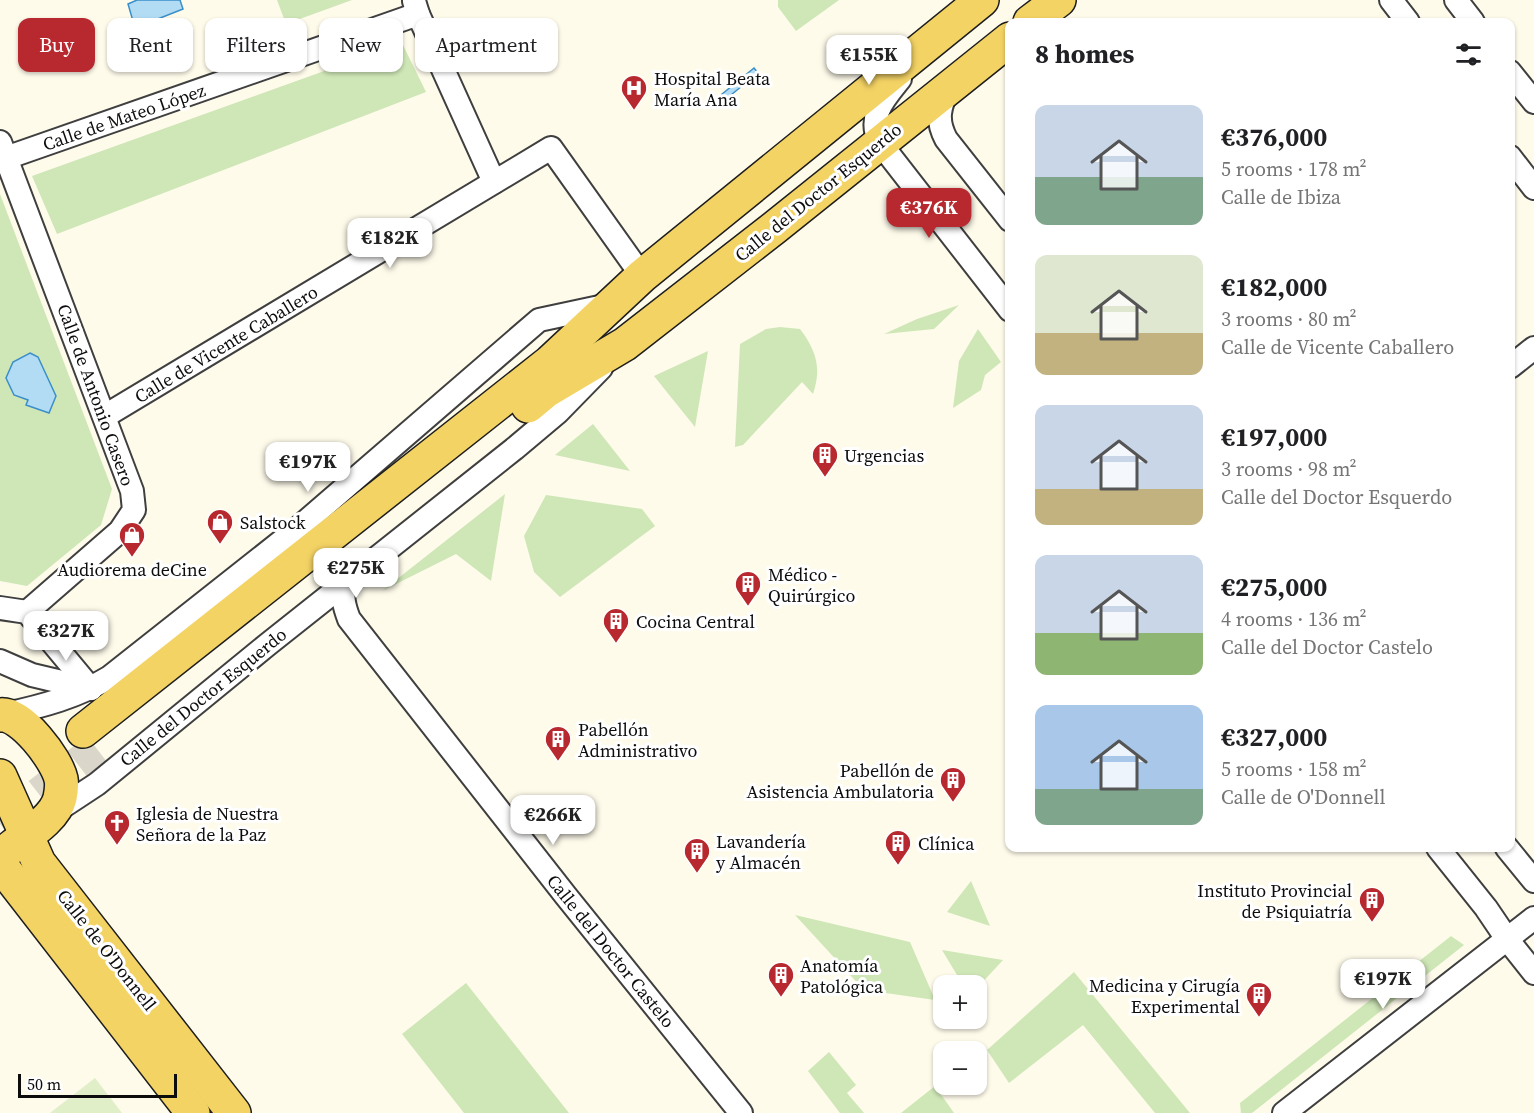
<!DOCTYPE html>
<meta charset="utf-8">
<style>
:root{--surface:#fff;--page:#f2f2f2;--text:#202124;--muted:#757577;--accent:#b7292e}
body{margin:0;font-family:"Source Serif 4",serif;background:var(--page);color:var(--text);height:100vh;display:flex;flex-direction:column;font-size:22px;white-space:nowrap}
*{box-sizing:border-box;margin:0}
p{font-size:20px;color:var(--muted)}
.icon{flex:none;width:33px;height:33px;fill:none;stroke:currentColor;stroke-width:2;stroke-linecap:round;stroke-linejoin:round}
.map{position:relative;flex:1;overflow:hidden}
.sheet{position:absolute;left:1005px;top:18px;width:510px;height:834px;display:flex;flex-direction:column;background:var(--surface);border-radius:12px;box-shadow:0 2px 4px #0004}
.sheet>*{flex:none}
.top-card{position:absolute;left:18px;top:18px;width:570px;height:54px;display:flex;gap:12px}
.fabs{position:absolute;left:933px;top:975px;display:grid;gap:12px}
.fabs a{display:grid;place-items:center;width:54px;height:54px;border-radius:12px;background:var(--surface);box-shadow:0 2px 4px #0004;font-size:30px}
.scale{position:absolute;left:18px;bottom:15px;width:159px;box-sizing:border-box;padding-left:6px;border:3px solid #0c0c0c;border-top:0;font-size:16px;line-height:21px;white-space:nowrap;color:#0c0c0c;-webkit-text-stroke:4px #fff;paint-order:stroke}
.price{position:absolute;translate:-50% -51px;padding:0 14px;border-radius:12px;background:#fff;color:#222;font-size:20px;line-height:39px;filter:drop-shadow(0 2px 3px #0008)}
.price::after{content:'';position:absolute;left:50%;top:36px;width:18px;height:14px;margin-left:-9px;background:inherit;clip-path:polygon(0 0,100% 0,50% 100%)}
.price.on{background:var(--accent);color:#fff}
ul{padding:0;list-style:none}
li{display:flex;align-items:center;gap:18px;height:150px;padding:0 30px}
li span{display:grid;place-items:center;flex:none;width:168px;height:120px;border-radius:12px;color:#555}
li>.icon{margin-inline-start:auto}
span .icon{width:72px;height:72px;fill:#fffc;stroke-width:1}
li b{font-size:26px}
h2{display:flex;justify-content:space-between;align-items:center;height:72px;padding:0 30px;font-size:26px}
.pill{padding:0 21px;border-radius:12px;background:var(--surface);box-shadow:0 2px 4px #0004;font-size:21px;line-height:54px}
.pill.on{background:var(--accent);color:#fff}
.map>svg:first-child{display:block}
.green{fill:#cfe7b7}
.pitch{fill:#e1efc8}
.water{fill:#b2dbf4;stroke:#3b8fc9;stroke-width:1.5}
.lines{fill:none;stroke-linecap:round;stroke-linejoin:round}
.primary-tunnel{stroke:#dad7ca;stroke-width:33;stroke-dasharray:33 16;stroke-linecap:butt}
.minor-casing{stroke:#3f3f3f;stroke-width:26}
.primary-casing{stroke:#1d1d1d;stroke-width:36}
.minor{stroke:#fff;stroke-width:22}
.primary{stroke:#f4d365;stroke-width:33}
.labels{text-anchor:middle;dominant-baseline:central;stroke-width:6;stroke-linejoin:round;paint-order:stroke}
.poi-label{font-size:18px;fill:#0c0c0c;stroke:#fff;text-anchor:start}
.street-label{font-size:18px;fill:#0c0c0c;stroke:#fff}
</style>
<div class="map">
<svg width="1534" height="1113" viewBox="0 0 1534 1113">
<rect width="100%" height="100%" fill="#fefbeb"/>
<g class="green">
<path d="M277,0H352L286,24Z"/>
<path d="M778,0H839L796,31L778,7Z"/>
<path d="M402,43L426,92L57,234L32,176Z"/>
<path d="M0,194L112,489L101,525L27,586L0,581Z"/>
<path d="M959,305L934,329L884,334L917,319Z"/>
<path d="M780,327L800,329C816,350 822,368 813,394L802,382L743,445L735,447L740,344L766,329Z"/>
<path d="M978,329L1001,362L985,375L981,390L953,408L959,361Z"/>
<path d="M708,351L695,427L654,376Z"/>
<path d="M593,424L630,471L555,455Z"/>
<path d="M505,494L491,581L456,554L382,591Z"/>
<path d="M546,495L642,509L655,526L560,597L534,572L524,536Z"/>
<path d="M971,881L990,926L947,912Z"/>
<path d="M795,915L910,942L935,1000L864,990Z"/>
<path d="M1451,936L1464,945L1252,1113H1241L1240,1103Z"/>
<path d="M942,950L1003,960L977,988L976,986L963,985Z"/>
<path d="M1074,972L1190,1113H1155L1083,1025L1009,1083L987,1050Z"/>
<path d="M466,983L569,1113H464L402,1034Z"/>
<path d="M829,1052L856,1085L847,1093L864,1113H840L808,1071Z"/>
<path d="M935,1086L954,1113H901Z"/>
</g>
<path class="pitch" d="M95,1078L122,1113H50Z"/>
<g class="water">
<path d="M137,0H180L183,9L135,28L128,4Z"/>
<path d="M754,68L758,73L715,108L711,103Z"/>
<path d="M30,353L38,357L56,396L49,413L26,405L28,400L14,395L6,378L13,362Z"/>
</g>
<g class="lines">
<path class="primary-tunnel" d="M0,824L97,749"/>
<g class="minor-casing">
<g id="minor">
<path d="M1391,0L1408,22"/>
<path d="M1456,0L1473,22"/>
<path d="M414,1L418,14L494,182"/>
<path d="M1510,72L1534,102"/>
<path d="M900,79C884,99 867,116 880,143L1010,310"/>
<path d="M949,88C939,107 936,120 946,139L1010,220"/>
<path d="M0,142L132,491L134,510L120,531L27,612"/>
<path d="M1510,157L1534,188"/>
<path d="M0,160L418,14"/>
<path d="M1510,367L1534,348"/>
<path d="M105,416L551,148L642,276"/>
<path d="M344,583C342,597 344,606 349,619L566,896L741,1113"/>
<path d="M0,608L27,612L91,689"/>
<path d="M0,661L32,675L91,689"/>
<path d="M6,714C43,706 77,697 110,677L296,530L539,320L609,305"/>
<path d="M53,813L97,784L267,645L514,449L558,412L601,368"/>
<path d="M1438,848L1486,908L1507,939L1534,973"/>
<path d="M1507,848L1534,881"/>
<path d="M1284,1113L1534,918"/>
</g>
</g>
<g class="primary-casing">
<g id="primary">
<path d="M1030,22L1059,0"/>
<path d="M528,406L546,391L625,344L774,228L1010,39"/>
<path d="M0,715C21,712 57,760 61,779C62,784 61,793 60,798C55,819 25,836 9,849"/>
<path d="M83,731L550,362L642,276L982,0"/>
<path d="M0,776L39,863L234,1113"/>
<path d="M0,864L193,1113"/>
</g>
</g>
<use href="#minor" class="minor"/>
<use href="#primary" class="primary"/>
</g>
<defs>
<g id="hospital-pin" transform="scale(1.35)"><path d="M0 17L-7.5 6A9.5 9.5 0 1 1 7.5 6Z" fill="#b7292e" stroke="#fff"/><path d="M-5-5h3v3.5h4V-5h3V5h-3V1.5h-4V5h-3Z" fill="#fff"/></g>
<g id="building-pin" transform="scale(1.35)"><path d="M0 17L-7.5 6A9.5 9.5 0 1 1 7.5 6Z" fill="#b7292e" stroke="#fff"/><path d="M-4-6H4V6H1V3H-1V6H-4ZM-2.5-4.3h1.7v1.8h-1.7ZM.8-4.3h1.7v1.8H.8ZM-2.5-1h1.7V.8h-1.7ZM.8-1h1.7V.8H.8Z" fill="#fff"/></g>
<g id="shop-pin" transform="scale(1.35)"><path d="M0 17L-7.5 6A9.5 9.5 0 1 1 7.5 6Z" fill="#b7292e" stroke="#fff"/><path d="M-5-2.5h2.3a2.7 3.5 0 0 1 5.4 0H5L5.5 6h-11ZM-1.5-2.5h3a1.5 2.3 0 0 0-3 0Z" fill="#fff"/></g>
<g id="church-pin" transform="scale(1.35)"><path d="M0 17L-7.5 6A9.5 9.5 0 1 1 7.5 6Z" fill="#b7292e" stroke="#fff"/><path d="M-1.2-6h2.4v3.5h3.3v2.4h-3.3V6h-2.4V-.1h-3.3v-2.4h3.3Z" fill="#fff"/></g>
</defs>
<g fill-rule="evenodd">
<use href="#hospital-pin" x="634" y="88"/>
<use href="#building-pin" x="825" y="455"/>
<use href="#shop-pin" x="220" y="522"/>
<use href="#shop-pin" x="132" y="535"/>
<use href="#building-pin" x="748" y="584"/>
<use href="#building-pin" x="616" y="621"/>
<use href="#building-pin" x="558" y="739"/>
<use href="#building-pin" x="953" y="780"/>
<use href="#church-pin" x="117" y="823"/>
<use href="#building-pin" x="898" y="843"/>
<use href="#building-pin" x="697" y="851"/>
<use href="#building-pin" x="1372" y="900"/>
<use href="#building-pin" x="781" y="975"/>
<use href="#building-pin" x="1259" y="995"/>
</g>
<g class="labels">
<g class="poi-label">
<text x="654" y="78">Hospital Beata<tspan x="654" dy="21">María Ana</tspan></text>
<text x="844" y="455">Urgencias</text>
<text x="240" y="522">Salstock</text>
<text x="132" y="569" text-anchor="middle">Audiorema deCine</text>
<text x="768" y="574">Médico -<tspan x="768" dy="21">Quirúrgico</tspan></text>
<text x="636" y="621">Cocina Central</text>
<text x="578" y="729">Pabellón<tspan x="578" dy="21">Administrativo</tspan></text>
<text x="934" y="770" text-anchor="end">Pabellón de<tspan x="934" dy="21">Asistencia Ambulatoria</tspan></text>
<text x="136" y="813">Iglesia de Nuestra<tspan x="136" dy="21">Señora de la Paz</tspan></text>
<text x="716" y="841">Lavandería<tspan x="716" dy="21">y Almacén</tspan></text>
<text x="918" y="843">Clínica</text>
<text x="1352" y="890" text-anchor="end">Instituto Provincial<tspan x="1352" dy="21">de Psiquiatría</tspan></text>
<text x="800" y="965">Anatomía<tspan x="800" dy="21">Patológica</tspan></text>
<text x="1240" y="985" text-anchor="end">Medicina y Cirugía<tspan x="1240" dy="21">Experimental</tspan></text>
</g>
<g class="street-label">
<text transform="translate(124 117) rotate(-19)">Calle de Mateo López</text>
<text transform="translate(818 192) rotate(-39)">Calle del Doctor Esquerdo</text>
<text transform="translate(226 344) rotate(-31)">Calle de Vicente Caballero</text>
<text transform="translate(96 395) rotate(70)">Calle de Antonio Casero</text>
<text transform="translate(203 697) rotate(-39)">Calle del Doctor Esquerdo</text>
<text transform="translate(107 950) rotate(52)">Calle de O'Donnell</text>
<text transform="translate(611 951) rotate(51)">Calle del Doctor Castelo</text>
</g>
</g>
</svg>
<div class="fabs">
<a>+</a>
<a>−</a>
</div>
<div class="scale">50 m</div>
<b class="price" style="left:869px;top:86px">€155K</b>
<b class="price on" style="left:929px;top:239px">€376K</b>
<b class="price" style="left:390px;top:269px">€182K</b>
<b class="price" style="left:308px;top:493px">€197K</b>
<b class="price" style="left:356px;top:599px">€275K</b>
<b class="price" style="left:66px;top:662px">€327K</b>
<b class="price" style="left:553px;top:846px">€266K</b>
<b class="price" style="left:1383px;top:1010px">€197K</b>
<div class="top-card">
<a class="pill on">Buy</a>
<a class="pill">Rent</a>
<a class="pill">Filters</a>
<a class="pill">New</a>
<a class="pill">Apartment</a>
</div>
<section class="sheet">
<h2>8 homes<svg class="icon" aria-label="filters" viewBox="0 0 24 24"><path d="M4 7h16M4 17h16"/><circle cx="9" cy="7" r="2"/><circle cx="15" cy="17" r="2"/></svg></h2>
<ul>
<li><span style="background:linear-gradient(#c9d6e8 60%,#7fa58c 0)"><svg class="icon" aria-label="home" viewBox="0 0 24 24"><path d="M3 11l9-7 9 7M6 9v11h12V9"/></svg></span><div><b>€376,000</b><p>5 rooms · 178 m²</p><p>Calle de Ibiza</p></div></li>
<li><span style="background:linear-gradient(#dfe7d0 65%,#c2b280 0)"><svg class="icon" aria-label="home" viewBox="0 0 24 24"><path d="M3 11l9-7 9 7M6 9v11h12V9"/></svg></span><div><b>€182,000</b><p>3 rooms · 80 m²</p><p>Calle de Vicente Caballero</p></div></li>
<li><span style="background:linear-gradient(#c9d6e8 70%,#c2b280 0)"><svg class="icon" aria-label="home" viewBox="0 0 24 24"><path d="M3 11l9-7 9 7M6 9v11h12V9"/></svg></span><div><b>€197,000</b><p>3 rooms · 98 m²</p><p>Calle del Doctor Esquerdo</p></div></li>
<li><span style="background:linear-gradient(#c9d6e8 65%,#8fb573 0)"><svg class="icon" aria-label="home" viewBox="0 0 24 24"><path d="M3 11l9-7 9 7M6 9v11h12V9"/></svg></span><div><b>€275,000</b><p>4 rooms · 136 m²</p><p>Calle del Doctor Castelo</p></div></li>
<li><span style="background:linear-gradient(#a9c7e8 70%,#7fa58c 0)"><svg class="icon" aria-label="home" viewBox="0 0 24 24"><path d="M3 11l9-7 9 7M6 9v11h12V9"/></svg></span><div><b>€327,000</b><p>5 rooms · 158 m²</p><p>Calle de O'Donnell</p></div></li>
</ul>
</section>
</div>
